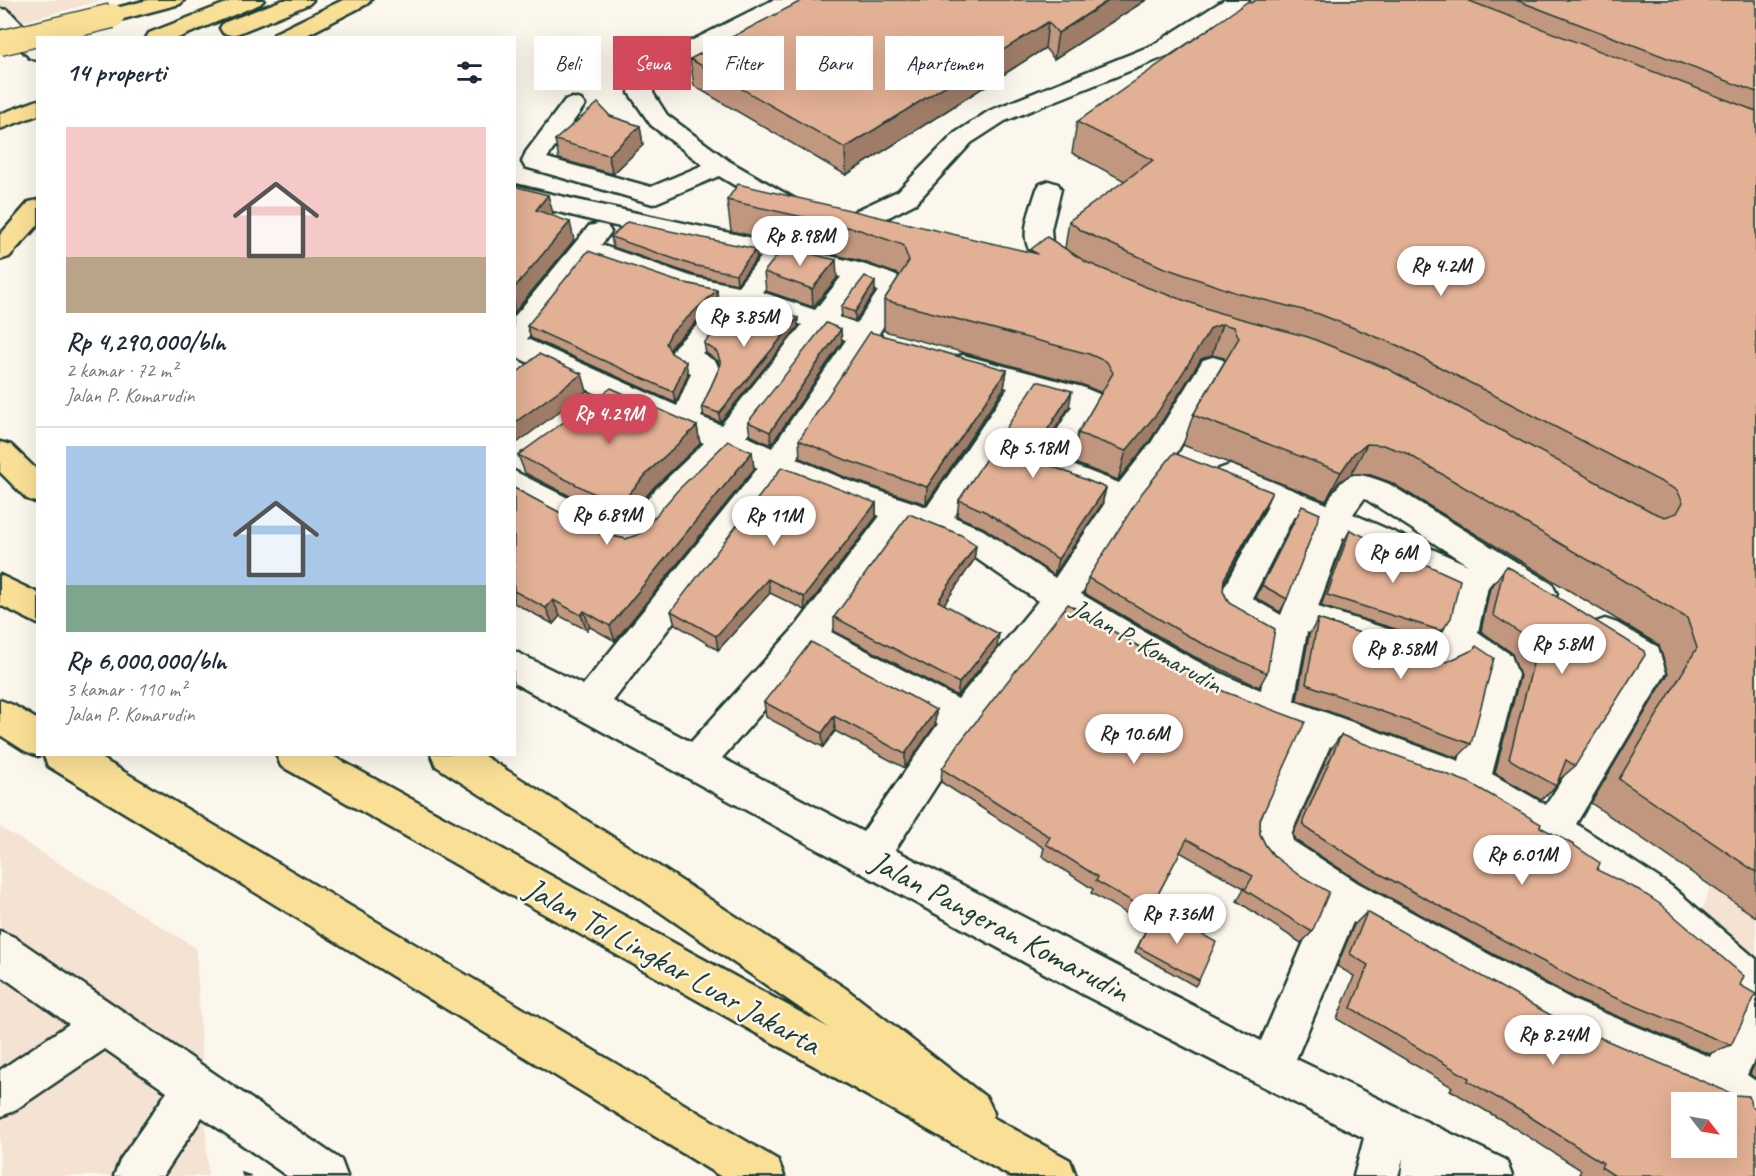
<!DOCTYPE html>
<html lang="id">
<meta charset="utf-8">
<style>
:root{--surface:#fff;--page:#f2f2f3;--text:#1f2937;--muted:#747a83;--line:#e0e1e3;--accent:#d1495b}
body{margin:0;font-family:Caveat,sans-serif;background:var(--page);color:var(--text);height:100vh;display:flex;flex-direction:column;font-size:22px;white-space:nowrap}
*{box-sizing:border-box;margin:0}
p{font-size:20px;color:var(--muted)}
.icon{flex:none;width:33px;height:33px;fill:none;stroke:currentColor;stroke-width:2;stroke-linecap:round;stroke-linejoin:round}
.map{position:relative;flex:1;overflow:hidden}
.sheet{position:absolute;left:36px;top:36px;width:480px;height:720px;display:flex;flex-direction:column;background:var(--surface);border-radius:0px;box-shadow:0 6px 24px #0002}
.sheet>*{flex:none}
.banner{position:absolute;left:534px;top:36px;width:570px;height:54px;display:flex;gap:12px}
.needle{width:39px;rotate:121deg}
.fabs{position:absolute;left:1671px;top:1092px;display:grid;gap:12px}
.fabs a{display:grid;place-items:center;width:66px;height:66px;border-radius:0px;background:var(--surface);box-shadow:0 6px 24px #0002;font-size:30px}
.price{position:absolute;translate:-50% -51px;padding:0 14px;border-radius:21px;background:#fff;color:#222;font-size:20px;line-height:39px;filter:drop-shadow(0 2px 3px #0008)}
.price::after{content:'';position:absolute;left:50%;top:36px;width:18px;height:14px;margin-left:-9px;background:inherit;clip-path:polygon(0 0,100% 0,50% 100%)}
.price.current{background:var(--accent);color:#fff}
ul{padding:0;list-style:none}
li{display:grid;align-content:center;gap:12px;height:318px;padding:0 30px}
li+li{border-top:2px solid var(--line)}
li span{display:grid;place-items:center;height:186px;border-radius:0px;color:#555}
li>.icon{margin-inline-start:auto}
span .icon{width:108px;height:108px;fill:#fffc;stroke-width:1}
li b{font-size:26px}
h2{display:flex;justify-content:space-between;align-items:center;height:72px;padding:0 30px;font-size:26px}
.tag{padding:0 21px;border-radius:0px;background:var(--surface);box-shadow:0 6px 24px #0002;font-size:21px;line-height:54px}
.tag.current{background:var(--accent);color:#fff}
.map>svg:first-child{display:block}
.built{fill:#f4e2d2}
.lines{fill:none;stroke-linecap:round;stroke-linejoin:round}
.minor-casing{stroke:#1f3d34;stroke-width:5}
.highway-casing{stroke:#1f3d34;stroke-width:5}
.minor{fill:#fbf7ec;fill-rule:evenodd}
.highway{fill:#fadf96;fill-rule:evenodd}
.highway-bridge-casing{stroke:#1f3d34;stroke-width:27;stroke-linecap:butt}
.highway-bridge{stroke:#fadf96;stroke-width:24}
.wall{fill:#c2977f;stroke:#1f3d34;stroke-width:1.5}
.shaded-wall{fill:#9e7b68;stroke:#1f3d34;stroke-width:1.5}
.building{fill:#e2b094;stroke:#1f3d34;stroke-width:1.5;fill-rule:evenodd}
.labels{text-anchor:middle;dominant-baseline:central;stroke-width:5;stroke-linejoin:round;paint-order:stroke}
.street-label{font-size:26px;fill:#1f3d34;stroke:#fbf7ec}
.near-street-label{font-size:32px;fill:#1f3d34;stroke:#fbf7ec}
</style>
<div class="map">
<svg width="1756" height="1176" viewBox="0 0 1756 1176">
<rect width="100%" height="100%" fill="#fbf7ec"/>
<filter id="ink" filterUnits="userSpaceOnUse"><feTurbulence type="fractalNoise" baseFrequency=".0167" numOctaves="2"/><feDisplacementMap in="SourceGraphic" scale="12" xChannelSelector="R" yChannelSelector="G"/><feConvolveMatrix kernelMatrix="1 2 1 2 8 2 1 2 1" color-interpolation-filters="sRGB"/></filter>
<g filter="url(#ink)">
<g class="built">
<path d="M0,0H102L0,28Z"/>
<path d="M1756,760V980L1692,938Z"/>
<path d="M0,827L196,948L208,1176H0Z"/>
</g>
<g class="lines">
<g class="minor-casing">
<g id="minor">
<path d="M773,0H800L796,4L654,77L653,93L667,115L729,161L814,210L830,215L849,214L898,191L955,133L989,111L1153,45L1224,0H1249L1245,4L1169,55L1005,121L971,143L916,203L879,222L850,230L830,231L796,222L719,176L653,204L525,167L522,162L526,152L565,100L573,98L581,100L585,105L547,158L651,187L703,165L651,125L629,93L632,74L635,69Z"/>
<path d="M0,9L8,10L38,40V60L30,58L0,27Z"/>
<path d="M1049,181L1058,184L1061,189L1051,229L1052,244L1081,266L1085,272L1081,278C1069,282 1062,278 1051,271C1013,248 1026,224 1037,189L1040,184Z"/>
<path d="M514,185C606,208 699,225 791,247C827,256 866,262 901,278L906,291L879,333L882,337L878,344L871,346L797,459L846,480L927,507L1008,388L953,372L949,365L953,358L963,355L1082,387L1099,394L1104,402L1070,459V464L1119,483L1151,443L1203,360L1213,357L1223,360L1227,367L1173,459L1136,507L1081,594C1139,627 1198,667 1261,690L1270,642L1224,616L1219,606L1220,595L1268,506L1219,485L1215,477L1219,469L1230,465L1241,469L1327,504C1347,468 1354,471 1389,484L1552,584L1557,594L1552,604C1530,611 1511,593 1493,581L1488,587L1478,632L1511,655L1518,675L1492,774L1546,805L1631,671L1630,665L1593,643L1588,633L1593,623L1605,619L1617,623L1658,647L1666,673L1576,824L1671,886L1756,959V1056L1747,1075L1756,1081V1128L1726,1112V1102H1711L1545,1031L1353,922L1296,1059L1506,1160L1512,1176H1401L1403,1158L1398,1176H1354L1364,1138L1086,996L514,683V651L583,685L758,468L730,455L679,506L650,541L641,549L630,553L604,547L514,498V471L624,526L657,488L704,443L514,356V317L589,226L598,224L607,226L611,232L601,245L693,277L738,286L761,257L611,225L514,201ZM590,260L679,291L723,301L675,346L670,356L674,363L691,373L677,406L527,339ZM785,263L841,277L815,310L762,292ZM865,283L878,291L857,323L839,317ZM749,307L802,325L721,425L701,417L720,372L716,362L702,353ZM826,333L846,340L772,448L746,436ZM1033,395L1072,406L1040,458V465L1048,480L1105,503L1055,578L983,530L954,517ZM783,479L880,516L796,626L691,742L613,701ZM1364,499L1367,500L1468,565L1353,514ZM1294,516L1316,526L1281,615L1253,599L1254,595ZM908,526L961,548L1038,601L958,699L831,632ZM1343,538L1455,590L1445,629L1435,644L1318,607ZM1064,617L1139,662L1219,705L1299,735L1253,834C1249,869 1297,887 1321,903L1261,1041L895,850L956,755ZM1307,632L1436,675L1459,664L1463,659L1483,673L1459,761L1294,701ZM812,655L938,724L863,832L722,758ZM1330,746L1458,794L1539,842L1643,914L1703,968L1741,998L1710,1057L1575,1001L1358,883L1293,841L1291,834Z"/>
<path d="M0,931L14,937L341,1160L347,1176H287L202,1117L163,1176H114L120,1160L167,1092L105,1049L15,1110L0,1117V1070L69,1024L0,975Z"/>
</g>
</g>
<g class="highway-casing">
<g id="highway">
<path d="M148,0H184L180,4L112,22L104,21L101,16L104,11Z"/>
<path d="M234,0H264L260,4L178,38H146L149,33Z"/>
<path d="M283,0H313L309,4L239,33L231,35L223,33L220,28L223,23Z"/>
<path d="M343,0H371L367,4L301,38H272L275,33Z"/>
<path d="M38,100V115L0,129V114Z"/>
<path d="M38,200V225L9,257L0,260V235L29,202Z"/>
<path d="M0,442L11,445L38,471V503L27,499L0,472Z"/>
<path d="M0,575L38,593V624L0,605Z"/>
<path d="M0,700L13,705L38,720V754H42L38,756L25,751L0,735Z"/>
<path d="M43,754H94L778,1160L784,1176H720L48,766Z"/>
<path d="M276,754H329L829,1028L637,896L436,766L431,754H481L665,870L845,988L987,1098L994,1113L992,1117L1070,1160L1076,1176H1010L281,766Z"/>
</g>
</g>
<use href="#minor" class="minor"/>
<use href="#highway" class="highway"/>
<g class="highway-bridge-casing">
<path id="highway-bridge" d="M0,43L112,16"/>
</g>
<use href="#highway-bridge" class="highway-bridge"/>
</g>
<g class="wall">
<path d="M1146,0L1054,59L1045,48L846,175L694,86L690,59Z"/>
<path d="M1256,0H1756V917L1591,803L1668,674L1659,645L1390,482L1368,474H1351L1339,482L1326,501L1183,445L1193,415L1225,361L1224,358L1212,355L1201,359L1149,442L1118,480L1072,462L1078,433L1101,394L1100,392L1083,385L884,331V300L900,275L861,261L731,231L727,200L1029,252L1030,250L1065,248L1069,221L1125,181L1072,153L1077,122Z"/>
<path d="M610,116L640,126L643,145L613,174L559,159L555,140Z"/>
<path d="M611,237L757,258L737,284L694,275L613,247Z"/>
<path d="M764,272L837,278L813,307L766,291Z"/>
<path d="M676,281L717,290L718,302L673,344L670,352L688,374L676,403L531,338L527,326Z"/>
<path d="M875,292L855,321L842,317L841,307Z"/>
<path d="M798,327L720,422L704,416L702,407L720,366L718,361L706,353L704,343Z"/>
<path d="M842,342L771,445L750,435L748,422Z"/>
<path d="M1007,370L1004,388L926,504L847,478L800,458L799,440Z"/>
<path d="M1069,407L1042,451L1049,465L1106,488L1102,504L1054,575L984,528L957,516L959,500Z"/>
<path d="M697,426L700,444L655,486L623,523L525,473L518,455Z"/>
<path d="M752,452L754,469L615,641L590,627L587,630L560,616L553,624L514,603V488L598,533L626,539L637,535Z"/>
<path d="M876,503V517L805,610L770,593L718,650L675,624L671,611Z"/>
<path d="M1265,507L1224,583L1223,591L1267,673L1259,687L1193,656L1084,593L1088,578Z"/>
<path d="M1350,530L1442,631L1434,641L1321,606L1344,541Z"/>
<path d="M976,545L974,560L944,604L997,648L957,696L834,631V617Z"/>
<path d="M1503,571L1575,766L1559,780L1556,786L1541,800L1495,773L1520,676L1512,653L1481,631L1490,588Z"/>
<path d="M1262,585L1287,599L1280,612L1256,598Z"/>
<path d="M1318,619L1447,662L1473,650L1471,744L1457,758L1297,700L1309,635Z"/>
<path d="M764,702L936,710L935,725L905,768L835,731L823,747L766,717Z"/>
<path d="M1341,735L1540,827L1597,870L1740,985L1731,1045L1709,1054L1576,999L1359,881L1295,840L1293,834L1331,749Z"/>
<path d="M942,769L1260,820V834L1266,846L1274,856L1312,932L1301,943L1237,901L1244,888L1180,852L1143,923L1091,893L1093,889L1042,856L1044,848L941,782Z"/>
<path d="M1156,909L1199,980L1195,986L1135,952Z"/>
<path d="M1367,912L1756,1176H1583L1579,1174L1581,1170L1505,1122L1450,1090L1452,1087L1337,1019L1354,976L1337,966L1354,925Z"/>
<path d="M1756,1061V1079L1750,1074Z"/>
</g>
<g class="shaded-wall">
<path d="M1110,0H1146L1054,59L1058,33Z"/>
<path d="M1048,22L1045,48L846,175L845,148Z"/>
<path d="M640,126L643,145L613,174L608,155Z"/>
<path d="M548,195L553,213L541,228L536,210Z"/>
<path d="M570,222L574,240L514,313V288Z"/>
<path d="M756,249L757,258L737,284L736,274Z"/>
<path d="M836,260L837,278L813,307L812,289Z"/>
<path d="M875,282V292L855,321V312Z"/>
<path d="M717,290L718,302L673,344L668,355L666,343L671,333Z"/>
<path d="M798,318V327L720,422L719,413Z"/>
<path d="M1222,324L1212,355L1201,359L1149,442L1118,480L1126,451L1211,328Z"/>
<path d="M841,329L842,342L771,445L770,432Z"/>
<path d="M686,362L688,374L676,403L673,392Z"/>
<path d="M1007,370L1004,388L926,504L927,487Z"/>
<path d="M582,374L587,391L514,445V423Z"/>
<path d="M1072,391L1069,407L1038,457L1041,440Z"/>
<path d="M697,426L700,444L655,486L623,523L618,506L651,469Z"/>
<path d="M1367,444L1351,474L1339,482L1326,501L1341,472L1354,453Z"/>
<path d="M752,452L754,469L615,641L610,626Z"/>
<path d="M1106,488L1102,504L1054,575L1058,559Z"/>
<path d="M1272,492L1265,507L1218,594L1224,579Z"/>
<path d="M876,503V517L805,610L804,597Z"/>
<path d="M976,545L974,560L937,615L938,601Z"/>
<path d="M768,579L770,593L718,650L716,636Z"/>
<path d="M553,600L560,616L553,624L546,608Z"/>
<path d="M584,611L590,627L587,630L581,615Z"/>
<path d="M999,634L997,648L957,696L959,683Z"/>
<path d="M936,710L935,725L905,768V754Z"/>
<path d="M834,716L835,731L823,747L822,733Z"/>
<path d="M242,1173L251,1176H243Z"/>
</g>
<g class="building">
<path d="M803,0H1109L1058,33L1048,22L845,148L690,59Z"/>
<path d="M1256,0H1467L1756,111V872L1619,779L1697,648L1687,618L1406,453L1383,445L1367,444L1354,453L1341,472L1193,415L1239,338L1234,327L1222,324L1211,328L1158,412L1126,451L1078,433L1113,373L1107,362L1089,354L884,300L909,261L903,245L860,230L727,200L738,184L1038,254L1030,250L1047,237L1086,262L1146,287L1220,313L1308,337L1388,369L1652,512L1665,517L1677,513L1683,502L1677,490L1399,346L1319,314L1237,293L1162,267L1082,231L1069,221L1153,160L1077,122L1247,2L1251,3Z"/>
<path d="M1516,0H1756V92Z"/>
<path d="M598,103L610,116L640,126L608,155L555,140Z"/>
<path d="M514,186L548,195L536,210L570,222L514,288Z"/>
<path d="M627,222L756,249L736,274L692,265L611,237Z"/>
<path d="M784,247L836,260L812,289L764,272Z"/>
<path d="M588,251L676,281L717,290L671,333L666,343L671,353L686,362L673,392L527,326Z"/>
<path d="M865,276L875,282L855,312L841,307Z"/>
<path d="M748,300L798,318L719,413L702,407L721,364L717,352L704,343Z"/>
<path d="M826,323L841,329L770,432L748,422Z"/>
<path d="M870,332L1007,370L927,487L846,460L799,440Z"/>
<path d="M539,354L582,374L514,423V372L519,371Z"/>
<path d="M1037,381L1072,391L1041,440V450L1049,465L1106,488L1058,559L986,512L959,500Z"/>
<path d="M611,388L697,426L651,469L618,506L518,455Z"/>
<path d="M728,441L752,452L610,626L584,611L581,615L553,600L546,608L514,591V488L598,533L626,539L637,535L647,526L677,491Z"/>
<path d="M1174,453L1272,492L1224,579L1223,591L1229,603L1275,629L1267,673L1199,642L1088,578L1142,493Z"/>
<path d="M782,467L876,503L804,597L768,579L716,636L671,611Z"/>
<path d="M1302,506L1320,514L1287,599L1262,585Z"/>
<path d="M909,514L961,535L976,545L938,601L999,634L959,683L834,617Z"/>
<path d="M1350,530L1460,580L1451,618L1442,631L1327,595Z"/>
<path d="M1507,566L1644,651L1645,655L1575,766L1566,760L1556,786L1509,759L1534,660L1526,637L1493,615L1503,571Z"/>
<path d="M1068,604L1143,649L1225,692L1305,722L1260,820V834L1266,846L1274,856L1296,873L1329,892L1312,932L1245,890L1253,876L1187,839L1149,911L1096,881L1098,877L1046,844L1050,837L942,769L960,742Z"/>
<path d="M1318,619L1447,662L1473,650L1476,646L1494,658L1471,744L1306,684Z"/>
<path d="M811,642L936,710L905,754L834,716L822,733L764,702Z"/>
<path d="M1341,735L1470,783L1541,824L1540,827L1572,844L1600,863L1597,870L1639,890L1660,904L1744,976L1740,985L1756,994L1731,1045L1594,989L1371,869L1305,827L1303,821Z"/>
<path d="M1156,909L1216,942L1199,980L1138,947Z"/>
<path d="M1367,912L1563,1022L1735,1095L1749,1096L1751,1106L1756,1108V1176H1615L1601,1167L1603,1163L1524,1113L1468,1081L1469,1078L1351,1008L1368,965L1350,954ZM1682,1102H1726V1148H1682Z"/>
</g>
</g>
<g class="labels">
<g class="street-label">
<text transform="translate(1147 646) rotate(29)">Jalan P. Komarudin</text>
</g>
<g class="near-street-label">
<text transform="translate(1000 926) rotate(28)">Jalan Pangeran Komarudin</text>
<text transform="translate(673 966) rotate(29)">Jalan Tol Lingkar Luar Jakarta</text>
</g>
</g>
</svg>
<div class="fabs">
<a><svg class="needle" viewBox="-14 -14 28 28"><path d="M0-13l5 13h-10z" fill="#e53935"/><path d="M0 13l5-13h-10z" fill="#747a83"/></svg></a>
</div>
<b class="price" style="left:800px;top:267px">Rp 8.98M</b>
<b class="price" style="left:1441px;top:297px">Rp 4.2M</b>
<b class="price" style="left:744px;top:348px">Rp 3.85M</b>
<b class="price current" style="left:609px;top:445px">Rp 4.29M</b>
<b class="price" style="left:1033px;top:479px">Rp 5.18M</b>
<b class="price" style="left:607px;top:546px">Rp 6.89M</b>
<b class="price" style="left:774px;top:547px">Rp 11M</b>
<b class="price" style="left:1393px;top:584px">Rp 6M</b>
<b class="price" style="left:1562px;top:675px">Rp 5.8M</b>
<b class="price" style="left:1401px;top:680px">Rp 8.58M</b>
<b class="price" style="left:1134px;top:765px">Rp 10.6M</b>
<b class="price" style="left:1522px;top:886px">Rp 6.01M</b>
<b class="price" style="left:1177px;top:945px">Rp 7.36M</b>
<b class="price" style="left:1553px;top:1066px">Rp 8.24M</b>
<div class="banner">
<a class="tag">Beli</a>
<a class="tag current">Sewa</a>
<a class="tag">Filter</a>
<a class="tag">Baru</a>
<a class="tag">Apartemen</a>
</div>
<section class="sheet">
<h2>14 properti<svg class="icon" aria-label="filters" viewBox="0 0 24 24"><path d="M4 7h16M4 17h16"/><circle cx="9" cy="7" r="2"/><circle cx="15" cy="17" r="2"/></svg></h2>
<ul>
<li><span style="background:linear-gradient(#f6c9c9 70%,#b9a48a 0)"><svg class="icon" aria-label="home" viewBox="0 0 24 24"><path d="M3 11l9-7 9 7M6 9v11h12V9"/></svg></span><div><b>Rp 4,290,000/bln</b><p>2 kamar · 72 m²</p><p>Jalan P. Komarudin</p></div></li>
<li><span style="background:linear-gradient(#a9c7e8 75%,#7fa58c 0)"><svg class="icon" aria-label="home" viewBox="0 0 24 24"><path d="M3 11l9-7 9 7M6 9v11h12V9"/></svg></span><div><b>Rp 6,000,000/bln</b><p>3 kamar · 110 m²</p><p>Jalan P. Komarudin</p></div></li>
</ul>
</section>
</div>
